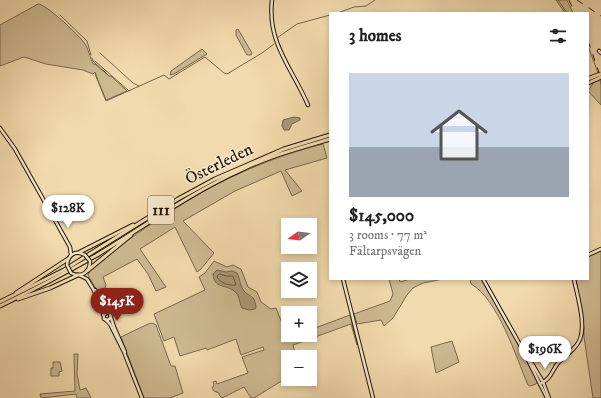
<!DOCTYPE html>
<meta charset="utf-8">
<style>
:root{--surface:#fff;--page:#f2f2f2;--text:#222;--muted:#767676;--accent:#8f2418}
body{margin:0;font-family:"IM FELL DW Pica",serif;background:var(--page);color:var(--text);height:100vh;display:flex;flex-direction:column;font-size:15px;white-space:nowrap}
*{box-sizing:border-box;margin:0}
p{font-size:13px;color:var(--muted)}
.icon{flex:none;width:22px;height:22px;fill:none;stroke:currentColor;stroke-width:2;stroke-linecap:round;stroke-linejoin:round}
.map{position:relative;flex:1;overflow:hidden}
.sheet{position:absolute;left:329px;top:12px;width:260px;height:268px;display:flex;flex-direction:column;background:var(--surface);border-radius:0px;box-shadow:0 2px 6px #0003}
.sheet>*{flex:none}
.needle{width:26px;rotate:255deg}
.tools{position:absolute;left:281px;top:218px;display:grid;gap:8px}
.tools a{display:grid;place-items:center;width:36px;height:36px;border-radius:0px;background:var(--surface);box-shadow:0 2px 6px #0003;font-size:20px}
.price{position:absolute;translate:-50% -34px;padding:0 9px;border-radius:14px;background:#fff;color:#222;font-size:13px;line-height:26px;filter:drop-shadow(0 1px 2px #0008)}
.price::after{content:'';position:absolute;left:50%;top:24px;width:12px;height:9px;margin-left:-6px;background:inherit;clip-path:polygon(0 0,100% 0,50% 100%)}
.price.on{background:var(--accent);color:#fff}
ul{padding:0;list-style:none}
li{display:grid;align-content:center;gap:8px;height:212px;padding:0 20px}
li span{display:grid;place-items:center;height:124px;border-radius:0px;color:#555}
li>.icon{margin-inline-start:auto}
span .icon{width:72px;height:72px;fill:#fffc;stroke-width:1}
li b{font-size:17px}
h2{display:flex;justify-content:space-between;align-items:center;height:48px;padding:0 20px;font-size:17px}
.map>svg:first-child{display:block}
.green{fill:#ceb991;stroke:#7a674c}
.water{fill:#ac9775;stroke:#766349}
.lines{fill:none;stroke-linecap:round;stroke-linejoin:round}
.shore{stroke:#69563e;stroke-width:1}
.stream{stroke:#766349;stroke-width:1}
.secondary-casing{stroke:#261508;stroke-width:4.5}
.primary-casing{stroke:#261508;stroke-width:5}
.secondary{stroke:#f6e7ca;stroke-width:2.5}
.primary{stroke:#f1daad;stroke-width:3}
.rail{stroke:#261508;stroke-width:1;stroke-dasharray:7 7;stroke-linecap:butt}
.secondary-bridge-casing{stroke:#261508;stroke-width:4.5;stroke-linecap:butt}
.primary-bridge-casing{stroke:#261508;stroke-width:5;stroke-linecap:butt}
.secondary-bridge{stroke:#f6e7ca;stroke-width:2.5}
.primary-bridge{stroke:#f1daad;stroke-width:3}
.labels{text-anchor:middle;dominant-baseline:central;stroke-width:3;stroke-linejoin:round;paint-order:stroke}
.shield{fill:#f6e7ca;stroke:#645442;stroke-width:1}
.shield-label{font-size:16px;font-weight:bold;fill:#261508}
.street-label{font-size:17px;fill:#261508;stroke:#f6e7ca}
</style>
<div class="map">
<svg width="601" height="398" viewBox="0 0 601 398">
<rect width="100%" height="100%" fill="#f1daad"/>
<filter id="stains"><feTurbulence type="fractalNoise" baseFrequency=".005" numOctaves="4"/><feColorMatrix values="0 0 0 0 .2 0 0 0 0 .09 0 0 0 0 .02 0 0 0 .5 -.17"/></filter>
<radialGradient id="worn" r=".72"><stop offset=".6" stop-color="#630" stop-opacity="0"/><stop offset="1" stop-color="#630" stop-opacity=".3"/></radialGradient>
<g class="green">
<path d="M556,0H567L573,13H565Z"/>
<path d="M38,4C46,4 80,36 85,44C89,50 90,58 93,64H95L109,76H111L127,91L106,100L99,83L95,72L93,74L83,70L46,64L24,57L0,66V25Z"/>
<path d="M238,29L252,53L251,55H247L236,35V30Z"/>
<path d="M202,49L207,54L174,74L170,75L171,71Z"/>
<path d="M601,79V105L588,91L594,82Z"/>
<path d="M323,144L327,158L285,170L302,191L292,196L281,171L235,191L183,221L214,253L201,269L197,272L175,227L140,249L166,287L156,291L148,274L137,259L103,277L106,285L103,293L99,294L88,275L91,268C164,211 232,167 323,144Z"/>
<path d="M601,251V398H593L584,337V328L576,279H588V256Z"/>
<path d="M214,261L227,267L233,265L241,269L248,287L257,292L261,302L271,309L276,308L288,338L297,335H310V330L350,315L357,345L351,324L293,345L296,357H288V377L254,398H251L244,387L222,398L219,395V393L214,391L212,388L214,385L213,382L216,381L217,384L248,373L242,357L264,350L263,347L241,355L236,339L207,350L206,348L180,356L174,337L164,341L154,314L205,290L199,277L205,273Z"/>
<path d="M389,279H399L400,282L410,279H443L423,283L413,288L407,295L393,318L384,326L381,320L357,324L354,314L390,301L393,294Z"/>
<path d="M470,279H481L521,348L538,381L536,384L530,386L528,385C516,357 498,299 471,284Z"/>
<path d="M152,323L156,325L171,366H175L183,393L170,398H144L121,337L148,324Z"/>
<path d="M452,341L459,362L436,373L431,347Z"/>
<path d="M74,354H78L77,374L80,390L86,388L91,398H77L76,394L41,398L40,394L75,391Z"/>
<path d="M53,362H60L62,371L59,372V376H51V368H53Z"/>
</g>
<g class="water">
<path d="M294,117L300,118V120L292,124L289,130H284L282,126L283,120Z"/>
<path d="M217,270L226,272L232,271L237,273C240,279 240,287 245,292C251,298 254,294 256,307L255,309L249,310L242,308C239,303 240,295 234,291C226,284 214,289 213,274Z"/>
</g>
<g class="lines">
<path class="shore" d="M220,274L226,276H233L236,285C230,286 220,283 217,277L218,275Z"/>
<g class="stream">
<path d="M558,0L567,13"/>
<path d="M338,13L354,7L366,6L375,0"/>
<path d="M60,15L87,41L91,55"/>
<path d="M277,38L297,24L330,15"/>
<path d="M588,46L598,73"/>
<path d="M100,53L133,83L139,86"/>
<path d="M92,58L93,61L109,76"/>
<path d="M95,61L129,91"/>
<path d="M95,74L106,101L164,75L169,79L205,57L224,73L227,74L262,53L274,44"/>
<path d="M600,78L601,84"/>
</g>
<g class="secondary-casing">
<g id="secondary">
<path d="M272,0C267,43 292,68 308,105"/>
<path d="M599,51L601,53"/>
<path d="M0,128L15,149L70,247L71,255"/>
<path d="M588,255L601,249"/>
<path d="M67,265C68,254 76,250 85,255"/>
<path d="M71,273C81,278 90,273 90,261"/>
<path d="M79,275L87,279L92,287L103,308L104,319L108,320L111,317L109,312L103,315"/>
<path d="M343,279L373,398"/>
<path d="M483,279L523,350L547,398"/>
<path d="M95,290L108,312"/>
<path d="M111,318L114,327L125,352"/>
<path d="M106,320L110,324L124,352L142,398"/>
<path d="M531,362L543,382L549,398"/>
<path d="M540,384C552,378 551,372 558,363C565,356 573,351 578,343C588,329 577,295 574,279"/>
</g>
</g>
<g class="primary-casing">
<g id="primary">
<path d="M588,79L595,76"/>
<path d="M588,83L597,79"/>
<path d="M80,252L133,225"/>
<path d="M87,271L131,235"/>
<path d="M16,293L68,259"/>
<path d="M18,299L50,288L78,275"/>
<path d="M0,302L64,270L178,199L215,179L284,149L330,135"/>
<path d="M0,306C33,290 65,273 97,255C145,226 190,193 241,170C269,156 300,148 330,139"/>
</g>
</g>
<use href="#secondary" class="secondary"/>
<use href="#primary" class="primary"/>
<g class="rail">
<path d="M569,0L575,13"/>
<path d="M577,0L601,16"/>
<path d="M588,41L601,78"/>
</g>
<g class="secondary-bridge-casing">
<g id="secondary-bridge">
<path d="M85,255L90,261"/>
<path d="M67,265L71,273"/>
</g>
</g>
<g class="primary-bridge-casing">
<g id="primary-bridge">
<path d="M595,76L601,74"/>
<path d="M597,79L601,77"/>
</g>
</g>
<use href="#secondary-bridge" class="secondary-bridge"/>
<use href="#primary-bridge" class="primary-bridge"/>
</g>
<g class="labels">
<rect class="shield" x="148" y="196" width="26" height="28" rx="3"/>
<g class="shield-label">
<text x="161" y="210">111</text>
</g>
<g class="street-label">
<text transform="translate(219 164) rotate(-26)">Österleden</text>
</g>
</g>
<rect width="100%" height="100%" filter="url(#stains)"/>
<rect width="100%" height="100%" fill="url(#worn)"/>
</svg>
<div class="tools">
<a><svg class="needle" viewBox="-14 -14 28 28"><path d="M0-13l5 13h-10z" fill="#e53935"/><path d="M0 13l5-13h-10z" fill="#767676"/></svg></a>
<a><svg class="icon" aria-label="layers" viewBox="0 0 24 24"><path d="M12 4l9 5-9 5-9-5zM3 14l9 5 9-5"/></svg></a>
<a>+</a>
<a>−</a>
</div>
<b class="price" style="left:68px;top:229px">$128K</b>
<b class="price on" style="left:117px;top:322px">$145K</b>
<b class="price" style="left:545px;top:370px">$196K</b>
<section class="sheet">
<h2>3 homes<svg class="icon" aria-label="filters" viewBox="0 0 24 24"><path d="M4 7h16M4 17h16"/><circle cx="9" cy="7" r="2"/><circle cx="15" cy="17" r="2"/></svg></h2>
<ul>
<li><span style="background:linear-gradient(#c9d6e8 60%,#9aa5b1 0)"><svg class="icon" aria-label="home" viewBox="0 0 24 24"><path d="M3 11l9-7 9 7M6 9v11h12V9"/></svg></span><div><b>$145,000</b><p>3 rooms · 77 m²</p><p>Fältarpsvägen</p></div></li>
</ul>
</section>
</div>
